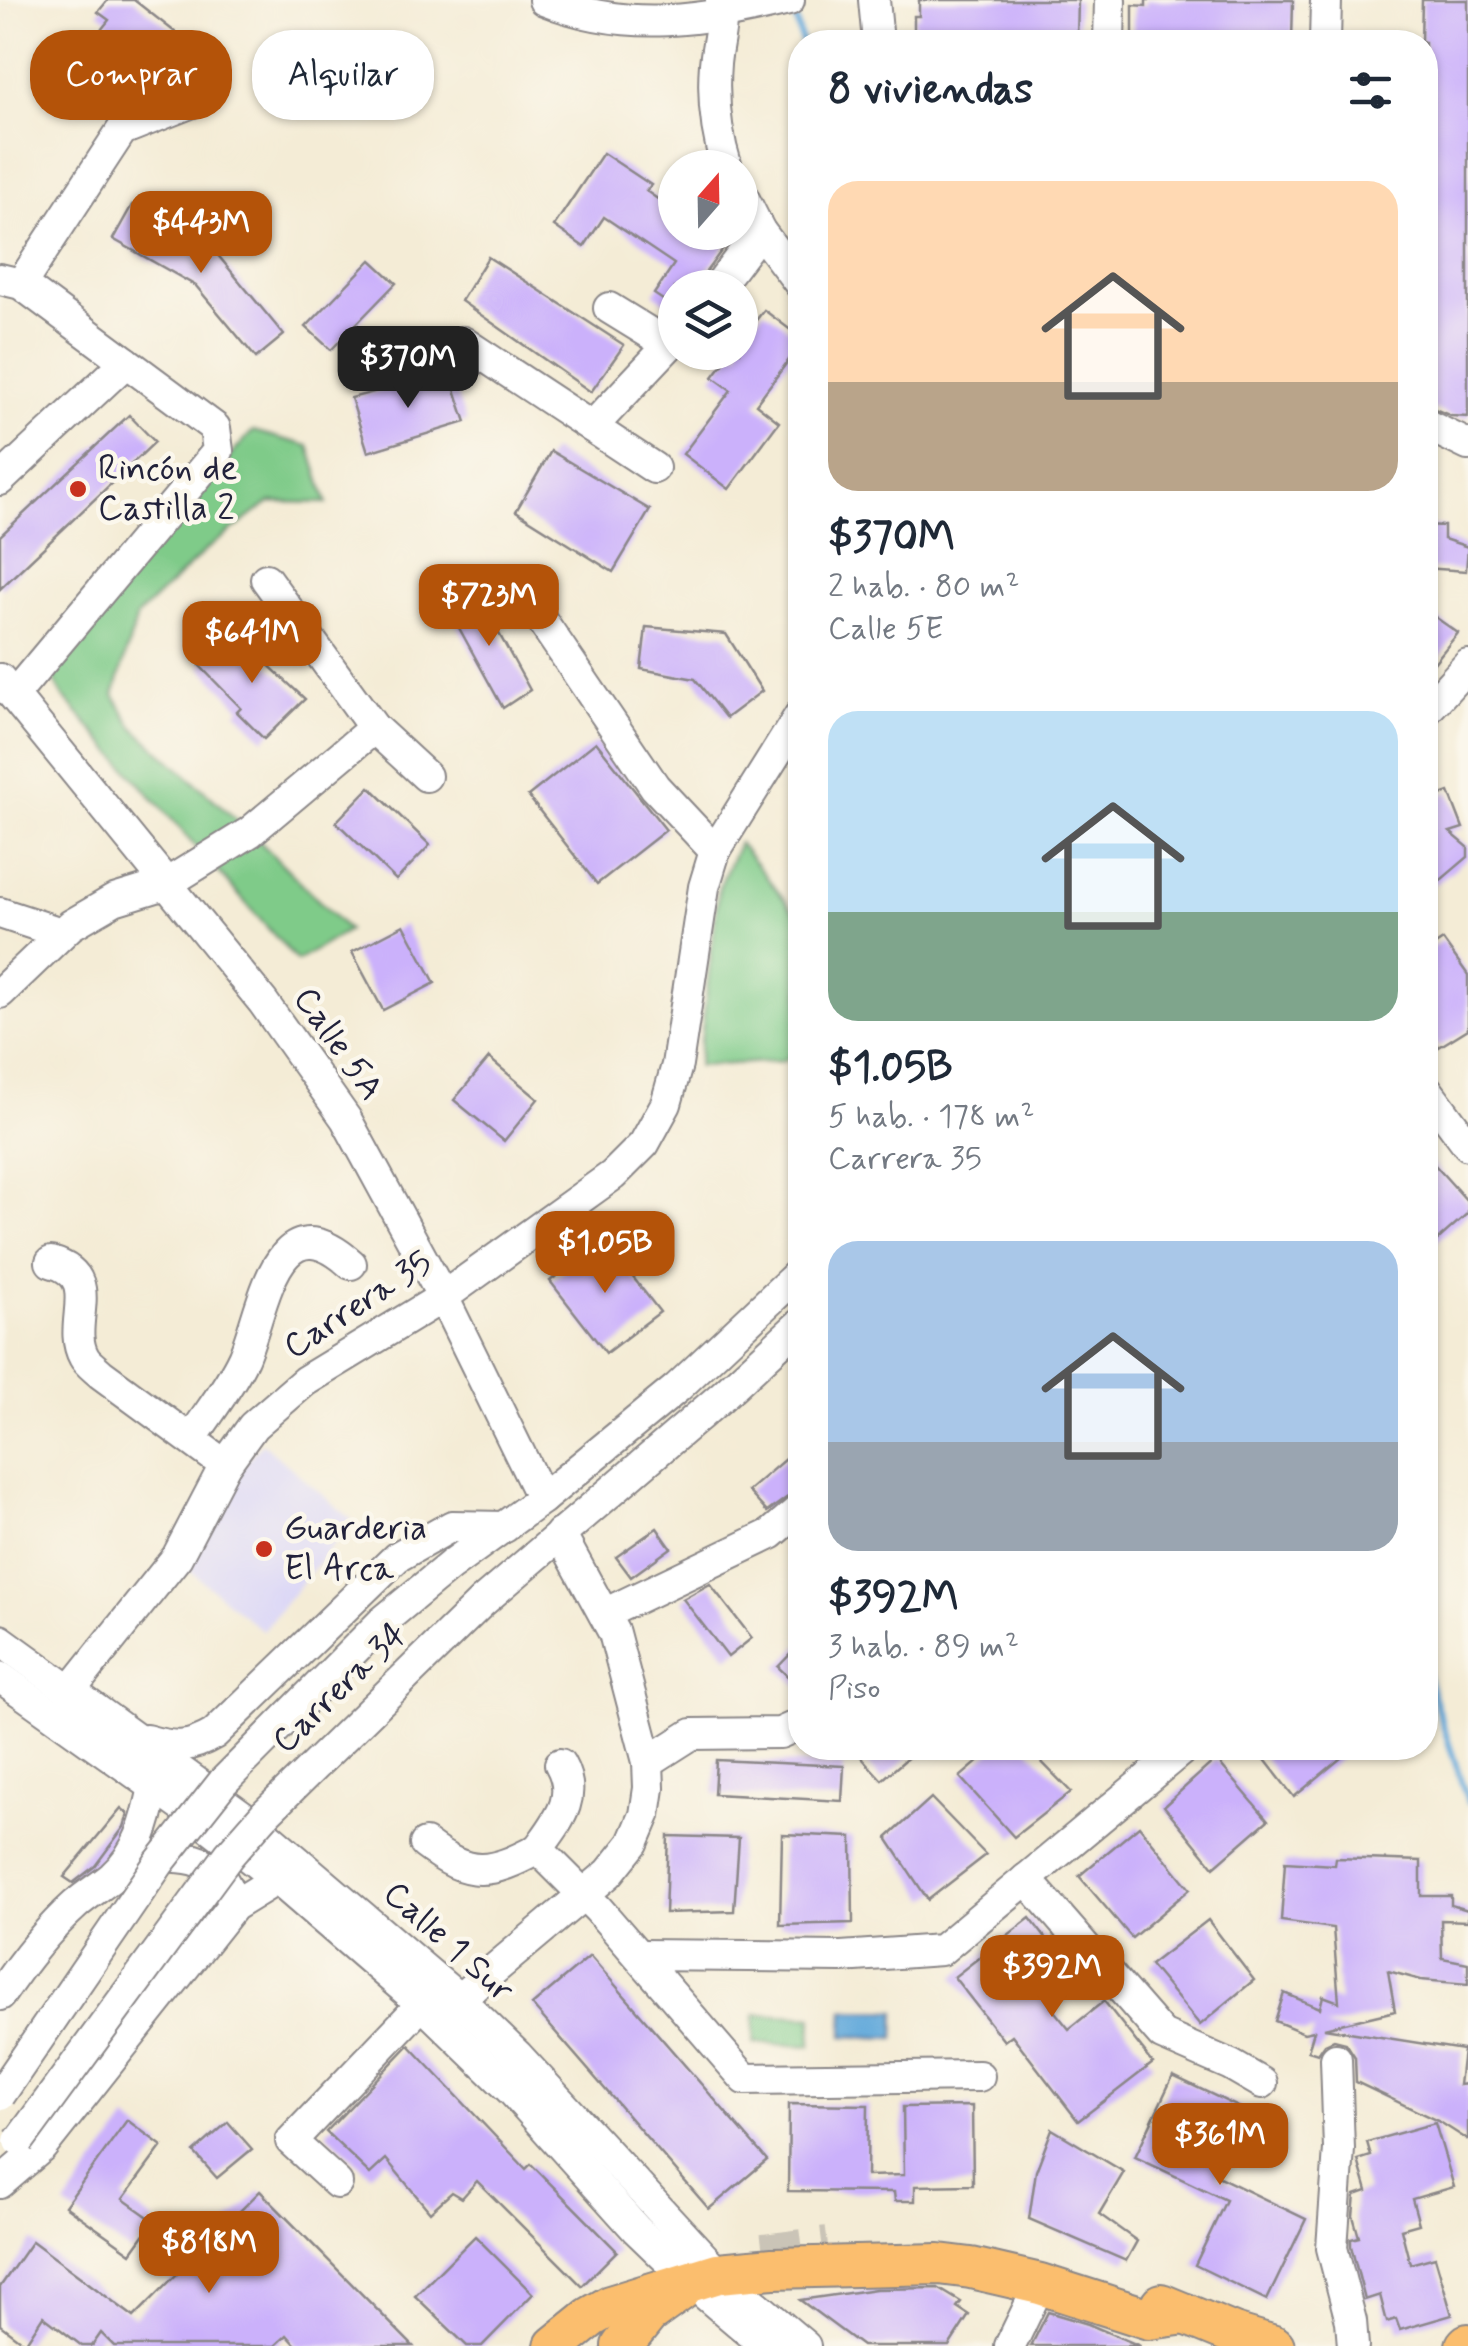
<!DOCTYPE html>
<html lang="es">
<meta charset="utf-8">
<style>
:root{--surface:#fff;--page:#f2f2f3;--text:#1f2937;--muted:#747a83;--accent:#b45309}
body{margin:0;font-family:Mynerve,sans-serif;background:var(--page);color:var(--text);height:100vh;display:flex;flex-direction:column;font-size:38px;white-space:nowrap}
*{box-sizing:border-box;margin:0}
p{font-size:32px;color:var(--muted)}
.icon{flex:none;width:55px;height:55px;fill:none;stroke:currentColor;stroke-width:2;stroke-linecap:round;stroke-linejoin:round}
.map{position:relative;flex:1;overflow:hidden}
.panel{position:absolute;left:788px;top:30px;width:650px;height:1730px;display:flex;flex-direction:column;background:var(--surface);border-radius:40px;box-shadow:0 2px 8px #0004}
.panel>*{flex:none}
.guide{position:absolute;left:30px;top:30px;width:608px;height:90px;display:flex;gap:20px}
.needle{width:65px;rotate:20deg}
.controls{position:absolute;left:658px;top:150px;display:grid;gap:20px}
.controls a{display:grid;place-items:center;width:100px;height:100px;border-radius:50%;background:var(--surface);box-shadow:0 2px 8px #0004;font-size:50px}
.price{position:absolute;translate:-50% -85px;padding:0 22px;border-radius:20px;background:var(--accent);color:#fff;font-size:32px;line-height:65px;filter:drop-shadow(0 2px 5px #0008)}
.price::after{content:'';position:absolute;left:50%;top:60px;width:30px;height:22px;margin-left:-15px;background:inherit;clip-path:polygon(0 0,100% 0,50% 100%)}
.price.current{background:#222;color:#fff}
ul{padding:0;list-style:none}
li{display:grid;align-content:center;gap:20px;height:530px;padding:0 40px}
li span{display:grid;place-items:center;height:310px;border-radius:30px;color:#555}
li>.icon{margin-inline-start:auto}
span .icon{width:180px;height:180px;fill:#fffc;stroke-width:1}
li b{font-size:42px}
h2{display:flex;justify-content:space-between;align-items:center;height:120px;padding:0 40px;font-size:42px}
.pill{padding:0 35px;border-radius:40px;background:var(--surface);box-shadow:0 2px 8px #0004;font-size:35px;line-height:90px}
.pill.current{background:var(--accent);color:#fff}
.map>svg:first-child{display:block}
.built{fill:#dad6f7}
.green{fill:#7fcb89;stroke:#507662;stroke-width:2.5}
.water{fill:#66abdb;stroke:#44668b;stroke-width:2.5}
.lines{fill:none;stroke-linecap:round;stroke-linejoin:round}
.stream{stroke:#66abdb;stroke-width:6}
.building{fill:#cbb1fb}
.major-tunnel{stroke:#cac4b7;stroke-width:40;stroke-dasharray:40 20;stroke-linecap:butt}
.minor-casing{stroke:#8b8788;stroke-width:34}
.major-casing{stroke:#8b8788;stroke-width:44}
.minor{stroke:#fff;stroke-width:30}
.major{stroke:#fbbe6e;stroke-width:40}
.minor-bridge-casing{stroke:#8b8788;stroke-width:34;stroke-linecap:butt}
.minor-bridge{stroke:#fff;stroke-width:30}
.poi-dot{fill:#c8321e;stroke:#fbf7ec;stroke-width:4}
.labels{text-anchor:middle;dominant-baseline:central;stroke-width:9;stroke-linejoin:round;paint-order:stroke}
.poi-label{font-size:35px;fill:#22223b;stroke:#fbf7ec;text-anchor:start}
.street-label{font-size:35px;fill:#22223b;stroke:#fbf7ec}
</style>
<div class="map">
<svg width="1468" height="2346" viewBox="0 0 1468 2346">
<rect width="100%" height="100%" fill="#fbf7ec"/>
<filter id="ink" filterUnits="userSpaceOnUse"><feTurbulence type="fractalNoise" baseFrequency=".01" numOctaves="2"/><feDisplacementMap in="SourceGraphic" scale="20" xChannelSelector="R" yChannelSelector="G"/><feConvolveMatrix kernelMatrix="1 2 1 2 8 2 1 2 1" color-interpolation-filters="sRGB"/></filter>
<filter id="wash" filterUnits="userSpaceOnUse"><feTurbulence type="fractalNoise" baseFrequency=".0048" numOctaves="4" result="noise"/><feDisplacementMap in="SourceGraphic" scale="40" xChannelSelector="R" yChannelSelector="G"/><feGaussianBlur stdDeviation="2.25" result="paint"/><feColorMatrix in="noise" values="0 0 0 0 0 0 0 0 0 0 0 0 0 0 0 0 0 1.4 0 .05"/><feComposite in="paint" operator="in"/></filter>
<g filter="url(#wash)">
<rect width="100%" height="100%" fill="#f4ecd6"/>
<path class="built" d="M262,1443L353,1521L262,1631L185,1566L210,1532L229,1481Z"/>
<g class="green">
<path d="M253,431L309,446L327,503L270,502L206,550L137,616L114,695L133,727L250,832L348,930L297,961L61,694L50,670L87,614Z"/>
<path d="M739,843L800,919V1046L784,1061L698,1066L719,887Z"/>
<path d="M755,2014L812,2017L811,2046L754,2043Z"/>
</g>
<path class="water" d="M844,2010L896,2011L895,2038L843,2036Z"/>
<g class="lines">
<g class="stream">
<path d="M793,10L802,42"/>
<path d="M1425,1670L1468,1802"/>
</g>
</g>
<g id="blocks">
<g class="building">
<path d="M108,0H134L194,47L185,59L189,62L179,76L164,65L153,78L97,35L109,20L98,12Z"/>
<path d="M919,0H1078L1077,41L914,42V16H919Z"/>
<path d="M1146,0H1293L1292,42H1133V5L1146,6Z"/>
<path d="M1422,0H1468V417L1451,416L1425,405V42H1421Z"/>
<path d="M603,153L651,185L646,191L675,211V232H721L730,239L702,277L699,288H675V308L654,294L674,264L604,217L584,247L554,226Z"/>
<path d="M132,205L216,253L284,335L256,358L196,286L113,239Z"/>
<path d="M488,257L624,345L591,392L461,301Z"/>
<path d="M371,260L396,283L331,350L306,327Z"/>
<path d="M764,310L800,337V345L756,404L779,422L729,489L683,454L731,390L713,377L732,352H740V341Z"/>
<path d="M449,372L466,422L368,452L351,398Z"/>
<path d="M129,415L155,442L0,589V536Z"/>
<path d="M551,451L650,510L613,572L516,511Z"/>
<path d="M1425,525L1444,526V539L1468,547L1466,571L1425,568Z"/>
<path d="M475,590L530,690L503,708L447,606Z"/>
<path d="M1425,610L1458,633L1425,674Z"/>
<path d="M646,627L726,634L762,691L726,718L695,679L641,669Z"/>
<path d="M234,633L305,699L264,739L237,712L241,708L200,666Z"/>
<path d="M596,742L666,830L597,884L528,796Z"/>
<path d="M370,787L430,845L396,880L336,822Z"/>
<path d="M1449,792L1463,828L1450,832L1468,847V857L1435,885L1425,871V801Z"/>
<path d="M404,925L435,983L383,1010L352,952Z"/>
<path d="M1443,940L1468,975V1029L1439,1047L1425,1024V952Z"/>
<path d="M489,1058L538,1099L504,1141L454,1100Z"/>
<path d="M1425,1154L1468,1202V1213L1433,1244L1425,1236Z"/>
<path d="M604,1240L660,1312L606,1353L550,1281Z"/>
<path d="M800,1446V1488L767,1512L748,1491Z"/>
<path d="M657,1528L671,1548L631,1577L616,1557Z"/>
<path d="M710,1584L752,1638L728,1657L683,1599Z"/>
<path d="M800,1644V1688L778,1667Z"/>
<path d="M872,1748H919L882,1780L861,1757Z"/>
<path d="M994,1748H1028L1071,1792L1014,1837L960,1777Z"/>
<path d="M1256,1748H1353L1294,1797Z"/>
<path d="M1216,1759L1268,1820L1214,1867L1164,1806Z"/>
<path d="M716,1760L844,1766L842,1801L714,1794Z"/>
<path d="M931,1798L986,1855L928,1900L887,1838Z"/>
<path d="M121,1808L128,1814L124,1827L95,1866L73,1883L64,1877Z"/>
<path d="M1139,1826L1190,1889L1132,1938L1079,1876Z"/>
<path d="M782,1834L852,1837L853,1923L780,1925Z"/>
<path d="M668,1836L739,1838L734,1911L665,1913Z"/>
<path d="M1336,1858L1421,1861V1896H1451V1905L1468,1910V1921L1441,1920L1442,1958L1468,1963V1984L1421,1980L1388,1971L1395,2011L1324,2028L1463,2050L1459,2085L1468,2084V2140L1440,2122L1356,2082L1355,2057L1346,2043L1334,2040L1325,2044L1318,2054L1308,2051L1314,2031L1304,2033L1275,2021L1284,1993L1320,2008L1323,1996L1339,2002L1333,1928L1281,1921L1285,1862L1335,1865Z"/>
<path d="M1030,1918L1080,1982L1051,2007L1069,2029L1104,2001L1153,2063L1078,2121L1012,2035L1004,2041L954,1977Z"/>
<path d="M1208,1920L1254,1980L1200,2025L1150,1965Z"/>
<path d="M590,1956L767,2160L709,2209L532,2005Z"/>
<path d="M409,2045L526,2169L531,2164L617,2251L582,2286L477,2181L462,2198L452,2192L430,2212L386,2159L370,2174L326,2132Z"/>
<path d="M1173,2076L1247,2111L1217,2176L1306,2219L1267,2300L1195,2265L1226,2200L1135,2157Z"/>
<path d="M789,2104L868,2105L867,2176L904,2175L903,2107L972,2106L973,2185L915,2186V2201H895L894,2192L788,2191Z"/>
<path d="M127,2120L162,2146L123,2199L154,2221L131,2253L65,2206Z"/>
<path d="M228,2122L252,2149L217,2178L194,2152Z"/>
<path d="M1435,2123L1454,2187L1412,2199L1419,2224L1401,2229L1410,2264L1435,2257L1452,2315L1400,2330L1396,2319L1387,2322L1380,2295L1365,2300L1351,2246V2239L1359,2237L1353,2216L1355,2195L1367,2191L1358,2160L1371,2156L1367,2142Z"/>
<path d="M1052,2129L1124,2172L1099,2214L1137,2241L1126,2261L1029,2219L1036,2171Z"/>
<path d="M260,2191L413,2346H297L287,2335L275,2346H114L101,2333L92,2346H82L43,2316L25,2344L0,2325V2287L32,2241L134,2317Z"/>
<path d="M475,2236L533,2294L482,2346H467L415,2296Z"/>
<path d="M938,2288L961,2302L957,2307L969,2315L949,2346H862L800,2300L876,2289Z"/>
<path d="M1048,2312L1088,2324L1140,2346H1031Z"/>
</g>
</g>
</g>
<g filter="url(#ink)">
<use href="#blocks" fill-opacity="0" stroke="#8b8788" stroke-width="2.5"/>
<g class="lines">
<path class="major-tunnel" d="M763,2254L828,2246"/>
<g class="minor-casing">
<g id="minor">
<path d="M544,0C629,34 704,20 789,0"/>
<path d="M721,0C724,22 717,42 715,64C712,101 716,133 727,168"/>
<path d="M874,0L878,42"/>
<path d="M1109,42L1110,0"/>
<path d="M1325,42L1326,0"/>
<path d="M740,191L760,231L800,284"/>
<path d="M0,279L21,284L215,428L218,451L14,695"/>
<path d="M21,284L122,130L190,103"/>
<path d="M717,288L760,231"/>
<path d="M609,308L669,345"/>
<path d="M463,342L654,468"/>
<path d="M1425,424L1468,445"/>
<path d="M592,427L675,339"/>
<path d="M0,480L126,362"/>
<path d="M525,596L655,787L715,851"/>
<path d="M0,679L263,1002L346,1119L443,1297L542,1499"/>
<path d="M1425,712L1468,665"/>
<path d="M374,728L426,776"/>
<path d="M0,913L61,933"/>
<path d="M0,993L71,925L114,900L166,884L250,832L374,728L266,579"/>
<path d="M1425,1087L1468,1145"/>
<path d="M51,1262C105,1277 65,1323 84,1357C87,1363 96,1369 101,1374L225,1465"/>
<path d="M192,1438C209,1412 230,1386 243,1358C264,1311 275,1196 351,1264"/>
<path d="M604,1614L771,1534L800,1509"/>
<path d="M0,1640L255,1825L459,1999L517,2055L718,2273L805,2346"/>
<path d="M0,1677L201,1820L277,1879L422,2004L513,2092L636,2229L692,2283L766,2346"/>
<path d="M70,1691L177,1557L225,1465L253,1426L305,1381L443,1297L613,1175L644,1144L666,1104L677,1065L704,887L715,851L800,715"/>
<path d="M146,1740C173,1748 189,1749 214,1734L397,1557L452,1526L505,1527"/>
<path d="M648,1762L692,1734L780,1733L800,1724"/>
<path d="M560,1764C579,1798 558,1821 538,1849L598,1909L745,2079L979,2076"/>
<path d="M223,1782L383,1621L451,1565L542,1499L677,1388L800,1272"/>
<path d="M265,1814L482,1602L721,1397L800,1324"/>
<path d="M425,1844C470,1878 489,1875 538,1849"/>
<path d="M143,1857C179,1855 215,1854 229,1893"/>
<path d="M1026,1879L1162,2035L1231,2065L1262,2083"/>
<path d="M640,1955L841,1957L941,1950L1184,1748"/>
<path d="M0,1995C22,1962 45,1932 75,1905C86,1895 100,1887 112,1877C139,1853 147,1821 154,1787"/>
<path d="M459,1999L609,1873L633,1843L645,1815L649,1788L648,1762L614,1633L560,1534"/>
<path d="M1336,2059L1339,2149L1332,2248L1351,2321L1353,2346"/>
<path d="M0,2183L42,2147L233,1906L277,1879"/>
<path d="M337,2183L291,2141L422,2004"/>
<path d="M1010,2346L1040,2284"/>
</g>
</g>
<g class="major-casing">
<g id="major">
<path d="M1161,2304L1234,2334L1274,2346"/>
<path d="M555,2346L591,2317L610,2306L718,2273L773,2268L939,2264L971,2268L1040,2284L1149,2319L1186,2314"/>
<path d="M622,2346L648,2314L680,2291"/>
<path d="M1466,2346L1468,2344"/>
</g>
</g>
<use href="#minor" class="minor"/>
<use href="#major" class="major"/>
<g class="minor-bridge-casing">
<g id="minor-bridge">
<path d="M0,2095L159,1863L223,1782"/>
<path d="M19,2141L229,1855L265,1814"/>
</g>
</g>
<use href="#minor-bridge" class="minor-bridge"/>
</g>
</g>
<g class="poi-dot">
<circle cx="78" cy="489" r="10"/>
<circle cx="264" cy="1549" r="10"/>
</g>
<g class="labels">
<g class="poi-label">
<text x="98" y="469">Rincón de<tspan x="98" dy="40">Castilla 2</tspan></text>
<text x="284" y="1529">Guarderia<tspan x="284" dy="40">El Arca</tspan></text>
</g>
<g class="street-label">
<text transform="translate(338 1044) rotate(55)">Calle 5A</text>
<text transform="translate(358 1305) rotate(-33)">Carrera 35</text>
<text transform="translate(340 1688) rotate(-44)">Carrera 34</text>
<text transform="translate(448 1942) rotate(42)">Calle 1 Sur</text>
</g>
</g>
</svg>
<div class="controls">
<a><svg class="needle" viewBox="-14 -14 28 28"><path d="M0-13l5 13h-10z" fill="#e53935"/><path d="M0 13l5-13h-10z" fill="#747a83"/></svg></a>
<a><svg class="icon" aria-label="layers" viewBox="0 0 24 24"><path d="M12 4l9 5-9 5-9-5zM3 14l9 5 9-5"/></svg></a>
</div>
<b class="price" style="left:201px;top:276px">$443M</b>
<b class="price current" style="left:408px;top:411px">$370M</b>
<b class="price" style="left:489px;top:649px">$723M</b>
<b class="price" style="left:252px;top:686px">$641M</b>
<b class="price" style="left:605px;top:1296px">$1.05B</b>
<b class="price" style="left:1052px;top:2020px">$392M</b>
<b class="price" style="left:1220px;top:2188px">$361M</b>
<b class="price" style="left:209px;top:2296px">$818M</b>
<div class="guide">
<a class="pill current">Comprar</a>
<a class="pill">Alquilar</a>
</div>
<section class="panel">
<h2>8 viviendas<svg class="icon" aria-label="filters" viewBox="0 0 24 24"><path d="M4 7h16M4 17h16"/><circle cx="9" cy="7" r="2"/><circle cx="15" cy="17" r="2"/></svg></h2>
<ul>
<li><span style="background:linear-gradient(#ffd9b3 65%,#b9a48a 0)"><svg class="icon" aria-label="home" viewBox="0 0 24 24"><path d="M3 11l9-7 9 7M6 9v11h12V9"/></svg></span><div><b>$370M</b><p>2 hab. · 80 m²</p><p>Calle 5E</p></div></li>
<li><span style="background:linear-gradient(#bfe0f5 65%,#7fa58c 0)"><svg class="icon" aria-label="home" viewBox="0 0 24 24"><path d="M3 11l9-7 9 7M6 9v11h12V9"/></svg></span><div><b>$1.05B</b><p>5 hab. · 178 m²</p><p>Carrera 35</p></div></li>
<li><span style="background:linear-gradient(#a9c7e8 65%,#9aa5b1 0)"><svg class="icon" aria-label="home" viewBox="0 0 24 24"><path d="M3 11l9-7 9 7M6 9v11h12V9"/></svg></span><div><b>$392M</b><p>3 hab. · 89 m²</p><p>Piso</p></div></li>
</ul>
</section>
</div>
